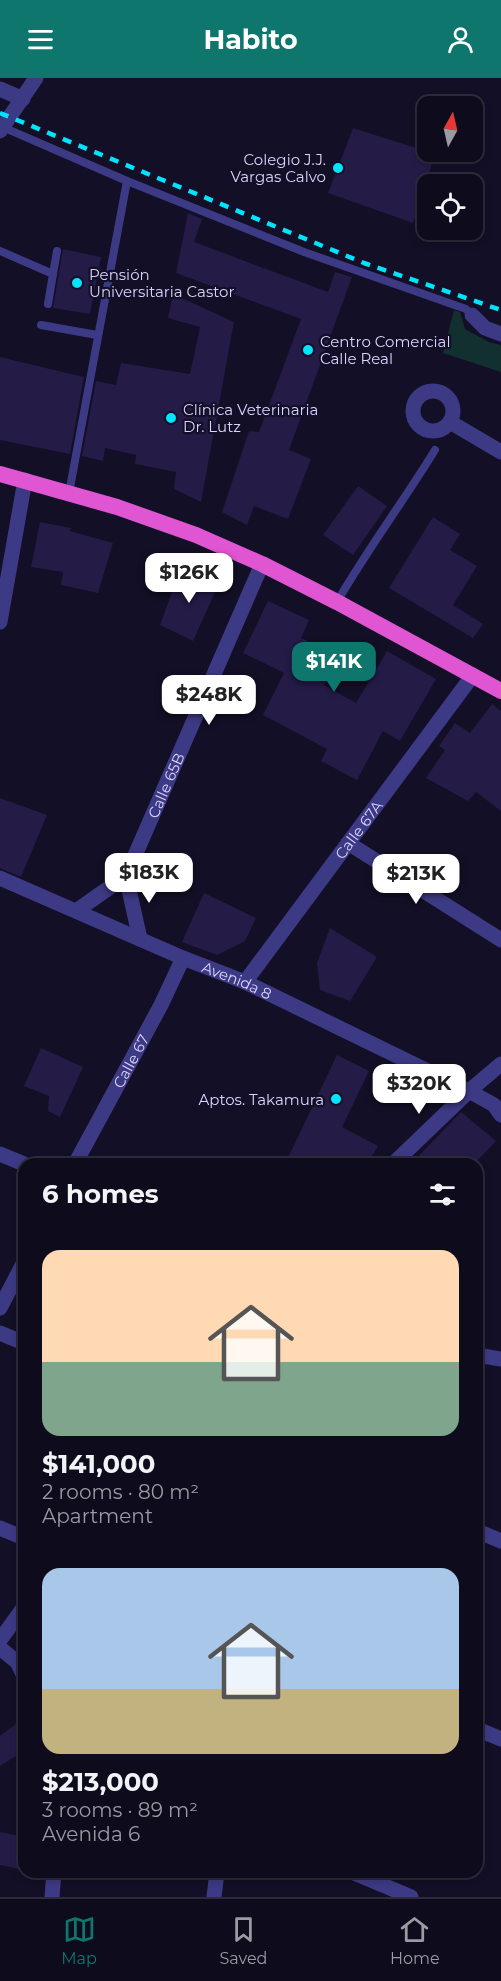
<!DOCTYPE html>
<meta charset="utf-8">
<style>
:root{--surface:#0e0b1c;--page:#171425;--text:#f1f3f6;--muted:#9b9ba3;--line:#2e2b3b;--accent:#0f766e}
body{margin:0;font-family:Montserrat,sans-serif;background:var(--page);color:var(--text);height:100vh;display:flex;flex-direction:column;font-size:22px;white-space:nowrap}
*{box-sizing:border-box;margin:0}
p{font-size:20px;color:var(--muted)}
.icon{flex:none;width:33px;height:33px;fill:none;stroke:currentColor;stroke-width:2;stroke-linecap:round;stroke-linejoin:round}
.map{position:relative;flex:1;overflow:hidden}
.panel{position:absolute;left:18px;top:1080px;width:465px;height:720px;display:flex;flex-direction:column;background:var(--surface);border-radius:18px;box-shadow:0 3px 9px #0003,0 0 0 2px var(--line)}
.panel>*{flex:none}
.needle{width:39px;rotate:8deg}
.buttons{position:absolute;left:417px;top:18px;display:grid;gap:12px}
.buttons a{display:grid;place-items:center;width:66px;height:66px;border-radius:12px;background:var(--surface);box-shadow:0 3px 9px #0003,0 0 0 2px var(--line);font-size:30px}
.price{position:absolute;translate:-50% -51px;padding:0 14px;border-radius:12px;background:#fff;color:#222;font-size:20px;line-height:39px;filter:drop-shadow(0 2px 3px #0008)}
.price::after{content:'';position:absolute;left:50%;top:36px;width:18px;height:14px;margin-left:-9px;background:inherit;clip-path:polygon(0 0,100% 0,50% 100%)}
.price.selected{background:var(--accent);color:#fff}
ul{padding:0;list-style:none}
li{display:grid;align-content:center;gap:12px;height:318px;padding:0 24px}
li span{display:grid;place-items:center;height:186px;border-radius:18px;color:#555}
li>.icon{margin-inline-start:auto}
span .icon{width:108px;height:108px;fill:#fffc;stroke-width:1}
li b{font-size:26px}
h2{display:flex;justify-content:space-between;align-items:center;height:72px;padding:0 24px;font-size:26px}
header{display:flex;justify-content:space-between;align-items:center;height:78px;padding:0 24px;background:var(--accent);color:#fff;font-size:27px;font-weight:700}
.tabs{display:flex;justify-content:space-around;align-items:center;height:84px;border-top:2px solid var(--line);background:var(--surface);font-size:16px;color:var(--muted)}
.tabs a{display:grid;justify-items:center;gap:3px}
.tabs .selected{color:var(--accent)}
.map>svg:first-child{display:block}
.green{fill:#12302f}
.building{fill:#241b47}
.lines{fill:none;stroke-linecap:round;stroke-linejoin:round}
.service{stroke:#3d3a85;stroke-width:8}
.minor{stroke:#3d3a85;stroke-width:15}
.tertiary{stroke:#3d3a85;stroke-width:15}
.trunk{stroke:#e055d1;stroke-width:16}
.rail{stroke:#00e5ff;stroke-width:4.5;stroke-dasharray:9 8;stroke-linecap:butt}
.poi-dot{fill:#00e5ff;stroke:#130f26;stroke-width:2}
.labels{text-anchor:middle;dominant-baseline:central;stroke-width:4.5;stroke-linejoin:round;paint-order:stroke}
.poi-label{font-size:15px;fill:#d9d4ff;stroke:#130f26;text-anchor:start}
.street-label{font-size:15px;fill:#d9d4ff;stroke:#130f26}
</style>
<header><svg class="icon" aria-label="menu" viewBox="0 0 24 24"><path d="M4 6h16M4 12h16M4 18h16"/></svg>Habito<svg class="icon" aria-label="person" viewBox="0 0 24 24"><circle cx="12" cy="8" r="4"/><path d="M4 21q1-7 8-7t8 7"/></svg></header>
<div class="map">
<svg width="501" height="1819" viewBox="0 0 501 1819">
<rect width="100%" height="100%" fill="#130f26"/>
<path class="green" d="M454,232L460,234L465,251L489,264L501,267V294L443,275Z"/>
<g class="building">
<path d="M353,50L435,76L413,145L328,115Z"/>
<path d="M188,135L202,141L194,164L328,214L335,194L352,199L289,372L311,381L288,441L254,428L247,447L222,434L249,353L259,354L301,241L176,195Z"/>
<path d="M63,171L101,179L90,236L53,230Z"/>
<path d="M173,216L234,244L201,424L174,411L176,394L135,386L136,377L105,370L103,383L82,378L96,303L116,307L121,285L190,296L200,249L168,240Z"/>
<path d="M0,279L84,299L70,376L0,362Z"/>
<path d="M358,408L387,428L353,477L323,457Z"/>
<path d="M433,439L460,456L450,472L477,488L453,527L483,546L473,560L389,510Z"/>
<path d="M40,444L71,450L70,453L113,465L98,515L61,507L63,494L31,489Z"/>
<path d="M202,493L221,501L193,563L160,547L179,495L200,500Z"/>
<path d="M268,523L309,542L301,560L341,578L324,607L356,625L387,573L436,601L400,663L383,653L357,702L321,683L327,671L263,637L284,595L243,575Z"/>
<path d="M492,626L501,633V733L476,714L468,723L426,700L445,672L439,668L455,645L470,655Z"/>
<path d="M0,720L47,737L21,799L0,790Z"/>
<path d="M204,815L256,840L245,863L217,877L182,864Z"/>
<path d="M330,850L377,879L350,923L320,912L317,885Z"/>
<path d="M41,970L83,989L60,1039L48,1033L49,1018L24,1008Z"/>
<path d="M337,977L369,993L342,1049L378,1068L367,1086H285Z"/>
<path d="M461,1034L496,1063L474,1086H411Z"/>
<path d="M24,1640V1673L0,1688V1658Z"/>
<path d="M0,1754L24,1759V1772L19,1791L0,1787Z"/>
</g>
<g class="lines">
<g class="service">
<path d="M0,48L127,103L304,174L466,231L472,237"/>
<path d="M0,173L53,196L48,226"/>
<path d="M53,196L57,173"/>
<path d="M41,247L97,257"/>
<path d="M69,415L127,103"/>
<path d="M337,524C367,472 403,424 435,372"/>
</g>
<g class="minor">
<path d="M0,11L23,21"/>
<path d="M0,53L36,0"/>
<path d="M472,237L485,250L501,256"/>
<circle cx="433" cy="333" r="20"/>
<path d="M450,344L501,374"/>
<path d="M0,544L25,402"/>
<path d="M348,765L501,862"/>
<path id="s1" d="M126,798L262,486"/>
<path d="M126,798L140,861"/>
<path d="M76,833L126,798"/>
<path id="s2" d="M245,904L473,597"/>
<path id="s3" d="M75,1086L161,927L183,880"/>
<path d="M393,1086L469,1013L494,1027L501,1037"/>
<path d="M0,1230L24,1184"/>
<path d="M0,1255L24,1265"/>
<path d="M0,1450L24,1460"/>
<path d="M477,1453L501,1463"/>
<path d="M0,1562L24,1529"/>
<path d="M0,1570L17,1584L24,1598"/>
<path d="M477,1651L501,1661"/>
<path d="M352,1794L411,1819"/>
<path d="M52,1819L54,1794"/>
<path d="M214,1819L217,1794"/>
</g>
<g class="tertiary">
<path id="s4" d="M0,800L183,880L245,904L469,1013L501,986"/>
<path d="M0,1076L24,1086"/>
<path d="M477,1277L501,1281"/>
</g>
<path class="trunk" d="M0,396L117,429L196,457L262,486L337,524L501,613"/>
<path class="rail" d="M0,35L364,185L501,232"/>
</g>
<g class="poi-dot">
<circle cx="338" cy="90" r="6"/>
<circle cx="77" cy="205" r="6"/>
<circle cx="308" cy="272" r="6"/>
<circle cx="171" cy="340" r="6"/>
<circle cx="336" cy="1021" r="6"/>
</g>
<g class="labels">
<g class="poi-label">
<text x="326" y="81" text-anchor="end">Colegio J.J.<tspan x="326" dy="17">Vargas Calvo</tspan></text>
<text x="89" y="196">Pensión<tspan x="89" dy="17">Universitaria Castor</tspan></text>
<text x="320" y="263">Centro Comercial<tspan x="320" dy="17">Calle Real</tspan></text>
<text x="183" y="331">Clínica Veterinaria<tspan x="183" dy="17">Dr. Lutz</tspan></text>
<text x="324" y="1021" text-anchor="end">Aptos. Takamura</text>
</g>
<g class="street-label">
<text stroke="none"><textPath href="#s1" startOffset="99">Calle 65B</textPath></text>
<text stroke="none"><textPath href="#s2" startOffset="190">Calle 67A</textPath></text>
<text stroke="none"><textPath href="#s4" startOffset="258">Avenida 8</textPath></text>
<text stroke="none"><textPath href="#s3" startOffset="117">Calle 67</textPath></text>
</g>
</g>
</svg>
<div class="buttons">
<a><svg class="needle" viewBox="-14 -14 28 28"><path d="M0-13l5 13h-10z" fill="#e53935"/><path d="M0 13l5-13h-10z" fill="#9b9ba3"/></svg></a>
<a><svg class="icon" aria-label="locate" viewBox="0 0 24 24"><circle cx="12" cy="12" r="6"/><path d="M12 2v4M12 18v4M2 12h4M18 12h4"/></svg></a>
</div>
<b class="price" style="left:189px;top:526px">$126K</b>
<b class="price selected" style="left:334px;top:615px">$141K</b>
<b class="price" style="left:209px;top:648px">$248K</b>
<b class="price" style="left:149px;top:826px">$183K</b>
<b class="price" style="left:416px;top:827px">$213K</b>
<b class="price" style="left:419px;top:1037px">$320K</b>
<section class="panel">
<h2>6 homes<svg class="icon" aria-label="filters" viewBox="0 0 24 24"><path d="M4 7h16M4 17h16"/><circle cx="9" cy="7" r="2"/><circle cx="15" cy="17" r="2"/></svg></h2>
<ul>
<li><span style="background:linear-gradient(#ffd9b3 60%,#7fa58c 0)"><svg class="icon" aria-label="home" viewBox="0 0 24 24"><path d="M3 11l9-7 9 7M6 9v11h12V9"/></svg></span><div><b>$141,000</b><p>2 rooms · 80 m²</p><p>Apartment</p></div></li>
<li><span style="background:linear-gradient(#a9c7e8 65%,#c2b280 0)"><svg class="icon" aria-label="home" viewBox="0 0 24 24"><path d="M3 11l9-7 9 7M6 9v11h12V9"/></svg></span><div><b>$213,000</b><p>3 rooms · 89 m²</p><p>Avenida 6</p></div></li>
</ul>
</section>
</div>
<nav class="tabs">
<a class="selected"><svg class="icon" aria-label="map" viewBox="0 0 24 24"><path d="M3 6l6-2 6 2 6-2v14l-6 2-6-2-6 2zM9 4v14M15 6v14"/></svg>Map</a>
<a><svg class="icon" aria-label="saved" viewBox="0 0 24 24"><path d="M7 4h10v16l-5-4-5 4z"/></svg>Saved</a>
<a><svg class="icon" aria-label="home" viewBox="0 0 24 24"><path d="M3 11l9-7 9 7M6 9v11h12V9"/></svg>Home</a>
</nav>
